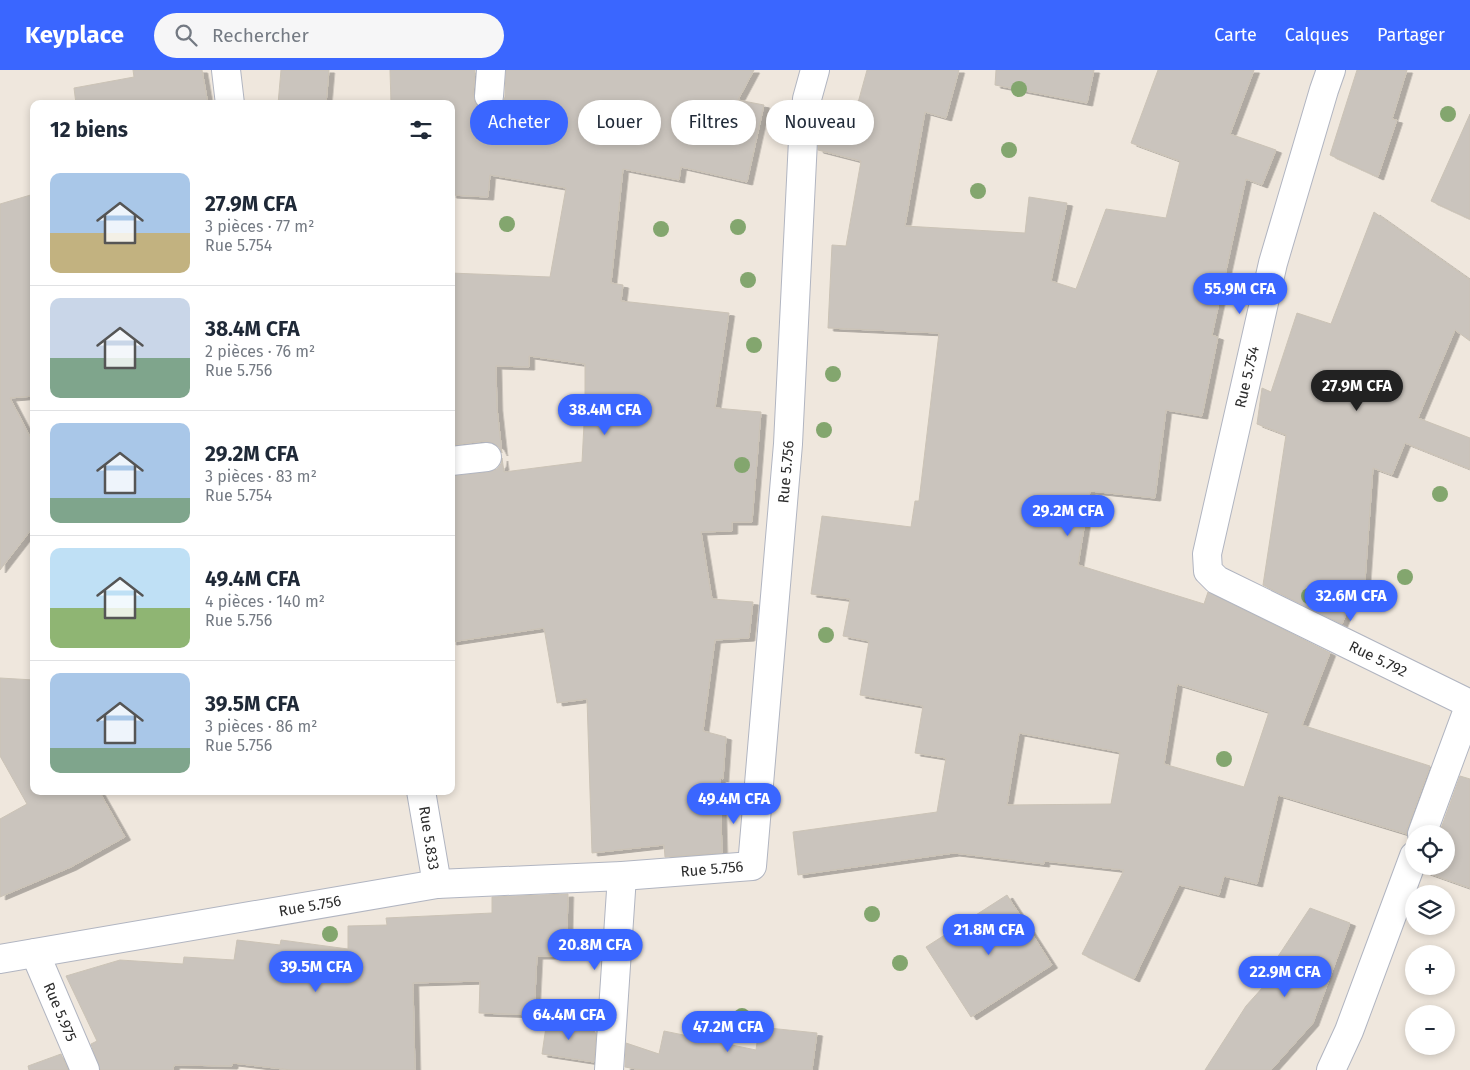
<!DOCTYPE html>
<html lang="fr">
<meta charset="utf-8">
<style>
:root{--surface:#fff;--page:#f6f6f7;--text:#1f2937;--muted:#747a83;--line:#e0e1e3;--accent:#3a66ff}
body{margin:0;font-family:"Fira Sans",sans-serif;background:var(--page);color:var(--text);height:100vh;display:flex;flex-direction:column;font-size:19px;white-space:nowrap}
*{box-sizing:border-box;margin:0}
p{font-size:16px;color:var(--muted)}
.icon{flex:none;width:28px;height:28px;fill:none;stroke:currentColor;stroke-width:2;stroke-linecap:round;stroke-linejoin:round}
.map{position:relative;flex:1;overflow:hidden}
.sheet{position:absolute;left:30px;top:30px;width:425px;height:695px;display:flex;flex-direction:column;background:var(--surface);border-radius:10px;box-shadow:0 2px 8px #0003}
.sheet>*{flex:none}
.top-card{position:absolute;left:470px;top:30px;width:475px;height:45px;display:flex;gap:10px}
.buttons{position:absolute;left:1405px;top:755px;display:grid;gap:10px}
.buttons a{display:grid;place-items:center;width:50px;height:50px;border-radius:50%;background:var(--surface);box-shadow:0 2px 8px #0003;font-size:25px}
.price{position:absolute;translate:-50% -42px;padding:0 11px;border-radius:18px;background:var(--accent);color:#fff;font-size:16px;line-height:32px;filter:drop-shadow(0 1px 2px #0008)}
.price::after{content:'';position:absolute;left:50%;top:30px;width:15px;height:11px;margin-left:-8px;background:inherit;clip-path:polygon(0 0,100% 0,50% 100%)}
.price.active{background:#222;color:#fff}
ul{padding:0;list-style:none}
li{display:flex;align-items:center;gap:15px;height:125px;padding:0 20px}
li+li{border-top:1px solid var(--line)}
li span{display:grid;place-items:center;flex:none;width:140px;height:100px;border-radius:10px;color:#555}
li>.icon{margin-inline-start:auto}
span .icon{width:60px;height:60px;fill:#fffc;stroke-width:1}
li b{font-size:21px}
h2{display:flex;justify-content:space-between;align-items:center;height:60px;padding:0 20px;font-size:21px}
.tag{padding:0 18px;border-radius:22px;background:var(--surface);box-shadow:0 2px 8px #0003;font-size:18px;line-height:45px}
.tag.active{background:var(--accent);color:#fff}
header{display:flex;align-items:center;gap:30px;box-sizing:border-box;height:70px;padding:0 25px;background:var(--accent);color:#fff}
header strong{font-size:24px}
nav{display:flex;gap:28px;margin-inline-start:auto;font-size:18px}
.search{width:350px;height:45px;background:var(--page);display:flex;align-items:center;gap:12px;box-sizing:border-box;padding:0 18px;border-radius:28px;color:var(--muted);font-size:19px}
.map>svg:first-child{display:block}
.building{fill:#cac4bd;stroke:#cbc3b6;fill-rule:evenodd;filter:url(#shadow)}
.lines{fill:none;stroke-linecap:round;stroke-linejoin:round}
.minor-casing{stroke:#b1b5c1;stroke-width:30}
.minor{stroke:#fff;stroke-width:28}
.tree{fill:#83a66e}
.labels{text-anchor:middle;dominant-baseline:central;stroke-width:5;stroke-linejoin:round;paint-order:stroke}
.street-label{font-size:15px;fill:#2c2c2c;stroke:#fff}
</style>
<header>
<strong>Keyplace</strong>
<div class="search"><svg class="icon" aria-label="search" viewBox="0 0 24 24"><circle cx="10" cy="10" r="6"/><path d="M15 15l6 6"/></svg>Rechercher</div>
<nav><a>Carte</a><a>Calques</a><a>Partager</a></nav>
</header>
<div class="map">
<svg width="1470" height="1000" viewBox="0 0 1470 1000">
<defs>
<filter id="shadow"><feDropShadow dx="5.5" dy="3" stdDeviation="0" flood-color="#0004"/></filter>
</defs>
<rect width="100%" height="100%" fill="#efe7dd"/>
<g class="building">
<path d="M133,0H202L208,34H76L74,18L134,7Z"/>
<path d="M281,0H329L326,34H278Z"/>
<path d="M390,0H475L473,25L475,32L481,39L488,42L496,40L502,34L505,27L506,0H754L738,30L764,35L747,112L681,97L679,110L623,99L611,213L623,215L621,231L729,243L715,338L761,342L752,452H732V461L701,462L712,529L753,532L749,568L715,570L703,661L726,667L723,709L720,708L722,783L665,787L664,775L592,783L587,629L557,633L544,558L451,572V406L489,402L497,399L501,394L502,388L504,402L582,392L585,335V294L529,286V297L496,296L497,338L502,383L499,377L493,373L485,371L451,375V203L550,207L566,118L490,105L488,127L451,125V34H391Z"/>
<path d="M867,0H959L946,48L925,42L905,156L1025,163L1029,127L1067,133L1051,211L1076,219L1106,139L1166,148L1180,91L1131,73L1158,0H1254L1230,64L1276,80L1262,115L1246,109L1212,265L1218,267L1202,346L1166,340L1155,428L1090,421L1078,495L1204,534L1208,522L1330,583L1302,655L1430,696L1407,759V764L1278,725L1257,814L1224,806L1219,825L1179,815L1134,909L1082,884L1124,800L1044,791V794L954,783L798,805L793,762L937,742L946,688L915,683L923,636L860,625L869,571L843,566L850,529L811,524L822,446L911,457L915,431H919L939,263L828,258L832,175L846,176L861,91L818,80L821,42L824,32L856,40ZM1177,614L1269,642L1244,717L1164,694ZM1019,663L1120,682L1111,734L1007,735Z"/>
<path d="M996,0H1094L1087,33L995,15Z"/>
<path d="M1357,0H1407L1392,49L1397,50L1378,107L1330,85Z"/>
<path d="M1470,44V149L1431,131Z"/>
<path d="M34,124V326L10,328L34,374V456L0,500V134Z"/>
<path d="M1374,142L1470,210V271L1455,260L1418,348L1470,368V399L1405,373L1392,405L1373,398L1364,525L1355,522L1342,554L1263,515L1286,365L1257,354L1262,318L1271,322L1297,243L1331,254Z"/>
<path d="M0,608L34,610V721H99L125,767L71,797L0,827V749L27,734L0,686Z"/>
<path d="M1460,706L1470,709V818L1425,802L1427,796H1446V764H1439Z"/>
<path d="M568,824L567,864H556L555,886H537L534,945L479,943L480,911L413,913L415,1000H291L233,993L232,996L174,995L173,1000H100L91,974L97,971L66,906L120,890L183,894L184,887L234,890L237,870L280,875L281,870L348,879V856L387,855L386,848L492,843V827Z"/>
<path d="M1007,825L1052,895L971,947L926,877Z"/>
<path d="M1310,838L1350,853L1313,953L1271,1000H1205L1246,936L1281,897L1275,891Z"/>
<path d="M547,950L589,957L588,961L596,963L594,992L542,984Z"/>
<path d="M759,957L817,963L812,1000H642L625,997L626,973L659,984L664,961L756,980Z"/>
<path d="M61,984L68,1000H29L28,996Z"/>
</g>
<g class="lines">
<g class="minor-casing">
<g id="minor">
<path d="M226,0L230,34"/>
<path d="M1331,0L1324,20L1273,193L1207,484L1208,501L1217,510L1470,634"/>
<path d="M489,26L491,0"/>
<path d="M451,391L487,387"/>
<path d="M421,721L437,814"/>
<path d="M1422,764L1470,634"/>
<path d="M35,883L85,1000"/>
<path d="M0,889L437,814L622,806L752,796L788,374L803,70L807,29L815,0"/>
<path d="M609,1000L622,806"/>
<path d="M1331,1000L1349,961L1414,786"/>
</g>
</g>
<use href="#minor" class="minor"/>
</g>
<g class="tree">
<circle cx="1019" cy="19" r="8"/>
<circle cx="1448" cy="44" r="8"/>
<circle cx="1009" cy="80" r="8"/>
<circle cx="978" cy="121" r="8"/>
<circle cx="507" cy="154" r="8"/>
<circle cx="738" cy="157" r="8"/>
<circle cx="661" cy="159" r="8"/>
<circle cx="748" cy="210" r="8"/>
<circle cx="754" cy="275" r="8"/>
<circle cx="833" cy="304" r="8"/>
<circle cx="824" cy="360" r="8"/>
<circle cx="742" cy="395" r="8"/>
<circle cx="1440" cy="424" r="8"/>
<circle cx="1405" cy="507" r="8"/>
<circle cx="1309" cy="526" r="8"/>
<circle cx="826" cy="565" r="8"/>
<circle cx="1224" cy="689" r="8"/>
<circle cx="872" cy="844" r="8"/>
<circle cx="330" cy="864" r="8"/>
<circle cx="900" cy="893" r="8"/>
<circle cx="742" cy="946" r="8"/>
</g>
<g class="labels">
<g class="street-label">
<text transform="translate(1247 307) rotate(-77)">Rue 5.754</text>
<text transform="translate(786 402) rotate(-85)">Rue 5.756</text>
<text transform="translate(1378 589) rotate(26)">Rue 5.792</text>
<text transform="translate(429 768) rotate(81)">Rue 5.833</text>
<text transform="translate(712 799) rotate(-5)">Rue 5.756</text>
<text transform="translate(310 836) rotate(-10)">Rue 5.756</text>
<text transform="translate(60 942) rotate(67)">Rue 5.975</text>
</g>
</g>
</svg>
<div class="buttons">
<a><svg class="icon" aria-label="locate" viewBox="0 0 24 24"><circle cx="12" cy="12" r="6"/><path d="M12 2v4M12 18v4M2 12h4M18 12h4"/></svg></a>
<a><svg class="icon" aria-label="layers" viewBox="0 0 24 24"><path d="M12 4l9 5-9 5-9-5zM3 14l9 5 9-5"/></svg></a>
<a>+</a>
<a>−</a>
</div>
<b class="price" style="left:1240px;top:245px">55.9M CFA</b>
<b class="price active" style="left:1357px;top:342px">27.9M CFA</b>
<b class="price" style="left:605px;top:366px">38.4M CFA</b>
<b class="price" style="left:1068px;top:467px">29.2M CFA</b>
<b class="price" style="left:1351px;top:552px">32.6M CFA</b>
<b class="price" style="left:734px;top:755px">49.4M CFA</b>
<b class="price" style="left:989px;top:886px">21.8M CFA</b>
<b class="price" style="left:595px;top:901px">20.8M CFA</b>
<b class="price" style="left:316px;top:923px">39.5M CFA</b>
<b class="price" style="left:1285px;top:928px">22.9M CFA</b>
<b class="price" style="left:569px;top:971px">64.4M CFA</b>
<b class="price" style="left:728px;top:983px">47.2M CFA</b>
<div class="top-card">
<a class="tag active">Acheter</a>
<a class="tag">Louer</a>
<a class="tag">Filtres</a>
<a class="tag">Nouveau</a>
</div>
<section class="sheet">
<h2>12 biens<svg class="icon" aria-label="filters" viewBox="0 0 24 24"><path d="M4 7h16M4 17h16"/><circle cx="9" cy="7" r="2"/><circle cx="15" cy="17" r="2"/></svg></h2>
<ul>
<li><span style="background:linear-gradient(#a9c7e8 60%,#c2b280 0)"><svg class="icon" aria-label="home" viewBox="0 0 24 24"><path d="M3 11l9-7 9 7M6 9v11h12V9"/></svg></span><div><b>27.9M CFA</b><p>3 pièces · 77 m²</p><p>Rue 5.754</p></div></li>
<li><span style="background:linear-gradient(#c9d6e8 60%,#7fa58c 0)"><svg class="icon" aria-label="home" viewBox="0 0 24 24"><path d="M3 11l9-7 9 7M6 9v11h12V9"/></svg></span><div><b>38.4M CFA</b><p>2 pièces · 76 m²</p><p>Rue 5.756</p></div></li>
<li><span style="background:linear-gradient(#a9c7e8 75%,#7fa58c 0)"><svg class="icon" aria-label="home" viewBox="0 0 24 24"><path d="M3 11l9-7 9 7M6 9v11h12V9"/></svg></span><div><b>29.2M CFA</b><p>3 pièces · 83 m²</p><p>Rue 5.754</p></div></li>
<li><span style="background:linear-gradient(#bfe0f5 60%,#8fb573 0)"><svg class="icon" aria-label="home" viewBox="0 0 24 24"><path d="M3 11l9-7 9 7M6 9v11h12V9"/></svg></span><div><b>49.4M CFA</b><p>4 pièces · 140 m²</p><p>Rue 5.756</p></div></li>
<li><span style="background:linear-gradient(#a9c7e8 75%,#7fa58c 0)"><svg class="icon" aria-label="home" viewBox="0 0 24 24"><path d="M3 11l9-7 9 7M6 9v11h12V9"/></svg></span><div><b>39.5M CFA</b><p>3 pièces · 86 m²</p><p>Rue 5.756</p></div></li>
</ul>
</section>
</div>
